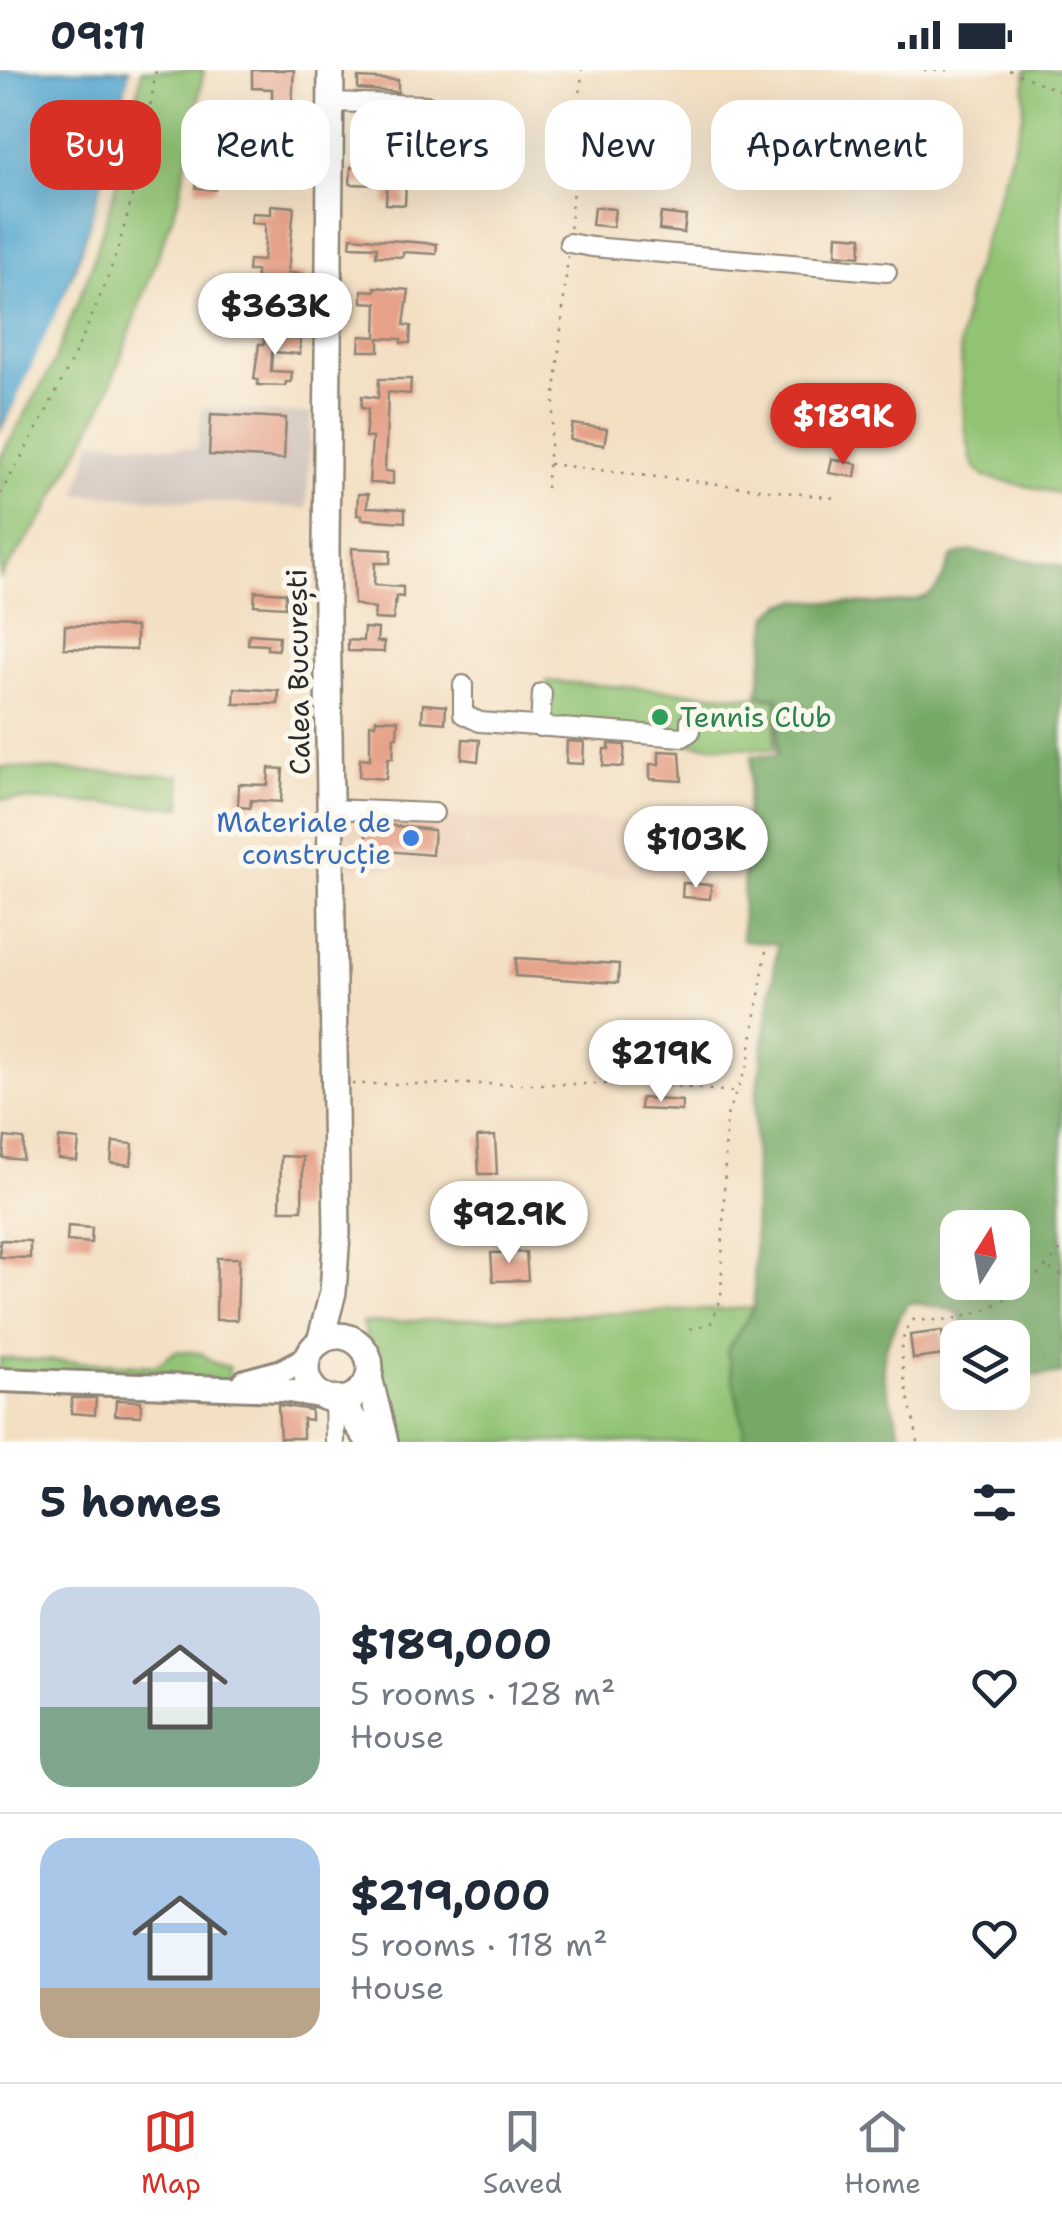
<!DOCTYPE html>
<meta charset="utf-8">
<style>
:root{--surface:#fff;--page:#f2f2f3;--text:#1f2937;--muted:#747a83;--line:#e0e1e3;--accent:#d93025}
body{margin:0;font-family:"Shantell Sans",sans-serif;background:var(--page);color:var(--text);height:100vh;display:flex;flex-direction:column;font-size:38px;white-space:nowrap}
*{box-sizing:border-box;margin:0}
p{font-size:32px;color:var(--muted)}
.icon{flex:none;width:55px;height:55px;fill:none;stroke:currentColor;stroke-width:2;stroke-linecap:round;stroke-linejoin:round}
.map{position:relative;height:1372px;overflow:hidden}
.side{display:flex;flex-direction:column;background:var(--surface);flex:1}
.side>*{flex:none}
.hud{position:absolute;left:30px;top:30px;width:1002px;height:90px;display:flex;gap:20px}
.needle{width:65px;rotate:11deg}
.fabs{position:absolute;left:940px;top:1140px;display:grid;gap:20px}
.fabs a{display:grid;place-items:center;width:90px;height:90px;border-radius:20px;background:var(--surface);box-shadow:0 10px 40px #0002;font-size:50px}
.price{position:absolute;translate:-50% -85px;padding:0 22px;border-radius:35px;background:#fff;color:#222;font-size:32px;line-height:65px;filter:drop-shadow(0 2px 5px #0008)}
.price::after{content:'';position:absolute;left:50%;top:60px;width:30px;height:22px;margin-left:-15px;background:inherit;clip-path:polygon(0 0,100% 0,50% 100%)}
.price.current{background:var(--accent);color:#fff}
ul{padding:0;list-style:none}
li{display:flex;align-items:center;gap:30px;height:250px;padding:0 40px}
li+li{border-top:2px solid var(--line)}
li span{display:grid;place-items:center;flex:none;width:280px;height:200px;border-radius:30px;color:#555}
li>.icon{margin-inline-start:auto}
span .icon{width:120px;height:120px;fill:#fffc;stroke-width:1}
li b{font-size:42px}
h2{display:flex;justify-content:space-between;align-items:center;height:120px;padding:0 40px;font-size:42px}
.pill{padding:0 35px;border-radius:30px;background:var(--surface);box-shadow:0 10px 40px #0002;font-size:35px;line-height:90px}
.pill.current{background:var(--accent);color:#fff}
.status{display:flex;justify-content:space-between;align-items:center;height:70px;padding:0 50px;background:var(--surface);direction:ltr}
.status svg{height:28px;fill:currentColor}
.dock{display:flex;justify-content:space-around;align-items:center;height:140px;border-top:2px solid var(--line);background:var(--surface);font-size:28px;color:var(--muted)}
.dock a{display:grid;justify-items:center;gap:5px}
.dock .current{color:var(--accent)}
.map>svg:first-child{display:block}
.built{fill:#edd2ba}
.industrial{fill:#cec1ba}
.green{fill:#91c373;stroke:#5e774f;stroke-width:2.5}
.forest{fill:#74a965;stroke:#506a48;stroke-width:2.5;fill-rule:evenodd}
.water{fill:#57a9d2;stroke:#416a7e;stroke-width:2.5}
.pier{fill:#f3dfc2}
.building{fill:#e6a188}
.lines{fill:none;stroke-linecap:round;stroke-linejoin:round}
.minor-casing{stroke:#8f8576;stroke-width:22}
.major-casing{stroke:#8f8576;stroke-width:28}
.highway-casing{stroke:#8f8576;stroke-width:30}
.path{stroke:#8f8576;stroke-width:2.5;stroke-dasharray:2.5 8;stroke-linecap:butt}
.minor{stroke:#fff;stroke-width:18}
.major{stroke:#fff;stroke-width:22}
.highway{stroke:#fff;stroke-width:25}
.leisure-dot{fill:#2e9e5b;stroke:#fbf7ec;stroke-width:4}
.shop-dot{fill:#3f7fe0;stroke:#fbf7ec;stroke-width:4}
.labels{text-anchor:middle;dominant-baseline:central;stroke-width:10;stroke-linejoin:round;paint-order:stroke}
.street-label{font-size:28px;fill:#2b2b2b;stroke:#fbf7ec}
.leisure-label{font-size:28px;fill:#27864d;stroke:#fbf7ec;text-anchor:start}
.shop-label{font-size:28px;fill:#366cbe;stroke:#fbf7ec;text-anchor:end}
</style>
<div class="status"><b>09:11</b><svg viewBox="0 0 49 12"><path d="M0 12V9h3v3zM5 12V6h3v6zM10 12V3h3v9zM15 12V0h3v12zM26 1h20v11H26zM47 4h2v5h-2z"/></svg></div>
<div class="map">
<svg width="1062" height="1372" viewBox="0 0 1062 1372">
<rect width="100%" height="100%" fill="#fbf7ec"/>
<filter id="ink" filterUnits="userSpaceOnUse"><feTurbulence type="fractalNoise" baseFrequency=".01" numOctaves="2"/><feDisplacementMap in="SourceGraphic" scale="20" xChannelSelector="R" yChannelSelector="G"/><feConvolveMatrix kernelMatrix="1 2 1 2 8 2 1 2 1" color-interpolation-filters="sRGB"/></filter>
<filter id="wash" filterUnits="userSpaceOnUse"><feTurbulence type="fractalNoise" baseFrequency=".0048" numOctaves="4" result="noise"/><feDisplacementMap in="SourceGraphic" scale="40" xChannelSelector="R" yChannelSelector="G"/><feGaussianBlur stdDeviation="2.25" result="paint"/><feColorMatrix in="noise" values="0 0 0 0 0 0 0 0 0 0 0 0 0 0 0 0 0 1.4 0 .05"/><feComposite in="paint" operator="in"/></filter>
<g filter="url(#wash)">
<rect width="100%" height="100%" fill="#f3dfc2"/>
<path class="built" d="M337,743L517,750L745,753L742,811L336,796Z"/>
<path class="industrial" d="M203,338L311,344L307,438L77,424L93,370L197,379Z"/>
<g class="green">
<path d="M142,0H204L179,128L104,333L45,444L0,508V388L51,299L90,201L129,73Z"/>
<path d="M1026,0H1062V424L985,407L976,399L971,389L964,351L960,274L969,218L1023,46Z"/>
<path d="M547,611L777,629L774,680L543,664Z"/>
<path d="M0,697L180,706L182,737L0,729Z"/>
<path d="M754,1238L727,1280L746,1372H402L362,1253Z"/>
<path d="M176,1281L201,1283L214,1293L229,1297L228,1324L0,1316V1288L155,1296Z"/>
</g>
<path class="forest" d="M970,481L1062,496V1304L1013,1307L1012,1268L969,1267L957,1241L911,1232C902,1238 899,1248 894,1258C869,1306 895,1325 902,1372H746L727,1280L754,1238L755,1034L778,874L742,870L745,753L752,686H777L779,628L758,625L769,545L783,534L798,530C827,531 913,541 933,522C942,514 947,497 952,486ZM958,1158H1012V1212H958Z"/>
<path class="water" d="M0,0H130C103,129 65,245 0,360Z"/>
<path class="pier" d="M130,0L135,1L120,72L83,196L20,335L0,365L78,195L115,71Z"/>
<g id="blocks">
<g class="building">
<path d="M252,0H294L292,32L272,31V19L252,18Z"/>
<path d="M358,8L398,10V22L358,19Z"/>
<path d="M381,46L407,50L406,73H417V86L379,88Z"/>
<path d="M351,97L379,98L378,115L350,114Z"/>
<path d="M457,99L485,101L484,118L455,116Z"/>
<path d="M197,102L217,104L215,120L196,118Z"/>
<path d="M387,110L406,111L405,135L386,134Z"/>
<path d="M271,135L294,137L288,203L303,204L302,221L256,218V201H248L249,190L263,191L265,171V154L251,153L252,143L271,144Z"/>
<path d="M594,137L615,139L613,157L592,155Z"/>
<path d="M661,143L686,146L684,163L659,160Z"/>
<path d="M837,165L862,167L860,186L836,184Z"/>
<path d="M351,167L437,174L436,184L403,182V187L376,186L377,177L350,176Z"/>
<path d="M375,217L409,220L404,255L411,256L410,273H401V269L379,268V281H359L360,266L376,267L377,233L362,232V220L375,221Z"/>
<path d="M265,261L290,262L289,268L300,269V284L272,282L271,301L292,302L291,312H286L285,316L258,315V310L254,309L259,274H264Z"/>
<path d="M379,309H411L410,324L388,322L385,401L393,402V414L369,413L372,368L365,367L368,339L361,338L362,326L378,328Z"/>
<path d="M211,344L286,348L284,389L209,385Z"/>
<path d="M573,354L607,359L604,375L570,370Z"/>
<path d="M832,389L857,394L855,407L829,403Z"/>
<path d="M358,424H368L367,437L405,439V452L362,449V445H357Z"/>
<path d="M352,478L391,480L390,493H375L374,515L403,517V527L396,526L393,550L374,549L375,539L354,534Z"/>
<path d="M255,521L286,523L285,537L254,535Z"/>
<path d="M65,555L136,557V580L64,578Z"/>
<path d="M364,558L378,559L377,572H384V582L348,581V570L363,571Z"/>
<path d="M249,564L279,566L278,580L267,579V575L248,574Z"/>
<path d="M235,618L279,621L278,634H234Z"/>
<path d="M423,634L446,636L445,653L422,651Z"/>
<path d="M376,649L398,650L397,667H394L393,688H388L386,709L359,707L360,688L370,689V654H375Z"/>
<path d="M463,669L480,670L478,691L462,689Z"/>
<path d="M567,671L584,672L583,694L566,693Z"/>
<path d="M609,674L625,675L623,697L603,696L604,679H609Z"/>
<path d="M659,681L680,682L682,711L650,709V694H659Z"/>
<path d="M269,698L283,699L281,732L251,730L250,738L238,737L239,714L268,715Z"/>
<path d="M367,753L434,760L432,785L386,781V785L368,784L365,780Z"/>
<path d="M683,813L711,815L710,829L682,827Z"/>
<path d="M516,888L619,894L618,913L515,906Z"/>
<path d="M641,1028L682,1031V1041L640,1039Z"/>
<path d="M495,1066L497,1104H479L477,1067Z"/>
<path d="M5,1067L24,1069L23,1090L3,1088Z"/>
<path d="M59,1068L79,1070L77,1091L58,1089Z"/>
<path d="M113,1072L133,1074L131,1095L111,1093Z"/>
<path d="M281,1086L303,1087L302,1140H280Z"/>
<path d="M68,1156L92,1158L91,1173L67,1171Z"/>
<path d="M0,1170L30,1171V1188L0,1187Z"/>
<path d="M526,1182L528,1210L493,1211L491,1183Z"/>
<path d="M217,1188H239L237,1250H216Z"/>
<path d="M942,1261L945,1285L913,1289L910,1265Z"/>
<path d="M72,1328H96L95,1345L71,1343Z"/>
<path d="M116,1330L141,1331V1346L115,1345Z"/>
<path d="M278,1335L311,1340V1350L303,1349V1368H280Z"/>
</g>
</g>
</g>
<g filter="url(#ink)">
<use href="#blocks" fill-opacity="0" stroke="#8f8576" stroke-width="2.5"/>
<g class="lines">
<g class="minor-casing">
<g id="minor">
<path d="M330,32L426,35"/>
<path d="M569,173L592,177L887,202"/>
<path d="M463,615V644L480,652L683,667L690,662V651"/>
<path d="M540,657L542,623"/>
<path d="M330,739L434,743"/>
<path d="M334,1329L335,1372"/>
</g>
</g>
<g class="major-casing">
<g id="major">
<path d="M0,1310L282,1320L325,1327"/>
<path d="M245,1311L282,1301L309,1287"/>
</g>
</g>
<g class="highway-casing">
<g id="highway">
<circle cx="338" cy="1298" r="32"/>
<path d="M320,1272L333,1222L337,1163L326,480L331,0"/>
<path d="M369,1307L385,1372"/>
<path d="M339,1329L370,1372"/>
</g>
</g>
<g class="path">
<path d="M924,0H954"/>
<path d="M1009,0L1062,22"/>
<path d="M570,158L582,0"/>
<path d="M549,394L835,428"/>
<path d="M546,418L568,186"/>
<path d="M0,424C39,358 75,289 104,217C131,149 145,72 156,0"/>
<path d="M352,1014H647L734,1022"/>
<path d="M1050,1199L1062,1205"/>
<path d="M690,1259L711,1253L721,1229L726,1055L728,1041L748,995L767,875"/>
<path d="M918,1372C914,1341 887,1274 913,1250C925,1250 939,1251 952,1249C995,1243 1037,1211 1062,1178"/>
</g>
<use href="#minor" class="minor"/>
<use href="#major" class="major"/>
<use href="#highway" class="highway"/>
</g>
</g>
<circle class="leisure-dot" cx="660" cy="647" r="10"/>
<circle class="shop-dot" cx="411" cy="768" r="10"/>
<g class="labels">
<g class="street-label">
<text transform="translate(298 602) rotate(-91)">Calea București</text>
</g>
<g class="leisure-label">
<text x="680" y="647">Tennis Club</text>
</g>
<g class="shop-label">
<text x="391" y="752">Materiale de<tspan x="391" dy="32">construcție</tspan></text>
</g>
</g>
</svg>
<div class="fabs">
<a><svg class="needle" viewBox="-14 -14 28 28"><path d="M0-13l5 13h-10z" fill="#e53935"/><path d="M0 13l5-13h-10z" fill="#747a83"/></svg></a>
<a><svg class="icon" aria-label="layers" viewBox="0 0 24 24"><path d="M12 4l9 5-9 5-9-5zM3 14l9 5 9-5"/></svg></a>
</div>
<b class="price" style="left:275px;top:288px">$363K</b>
<b class="price current" style="left:843px;top:398px">$189K</b>
<b class="price" style="left:696px;top:821px">$103K</b>
<b class="price" style="left:661px;top:1035px">$219K</b>
<b class="price" style="left:509px;top:1196px">$92.9K</b>
<div class="hud">
<a class="pill current">Buy</a>
<a class="pill">Rent</a>
<a class="pill">Filters</a>
<a class="pill">New</a>
<a class="pill">Apartment</a>
</div>
</div>
<section class="side">
<h2>5 homes<svg class="icon" aria-label="filters" viewBox="0 0 24 24"><path d="M4 7h16M4 17h16"/><circle cx="9" cy="7" r="2"/><circle cx="15" cy="17" r="2"/></svg></h2>
<ul>
<li><span style="background:linear-gradient(#c9d6e8 60%,#7fa58c 0)"><svg class="icon" aria-label="home" viewBox="0 0 24 24"><path d="M3 11l9-7 9 7M6 9v11h12V9"/></svg></span><div><b>$189,000</b><p>5 rooms · 128 m²</p><p>House</p></div><svg class="icon" aria-label="heart" viewBox="0 0 24 24"><path d="M12 20l-8-8c-3-5 5-10 8-4 3-6 11-1 8 4z"/></svg></li>
<li><span style="background:linear-gradient(#a9c7e8 75%,#b9a48a 0)"><svg class="icon" aria-label="home" viewBox="0 0 24 24"><path d="M3 11l9-7 9 7M6 9v11h12V9"/></svg></span><div><b>$219,000</b><p>5 rooms · 118 m²</p><p>House</p></div><svg class="icon" aria-label="heart" viewBox="0 0 24 24"><path d="M12 20l-8-8c-3-5 5-10 8-4 3-6 11-1 8 4z"/></svg></li>
</ul>
</section>
<nav class="dock">
<a class="current"><svg class="icon" aria-label="map" viewBox="0 0 24 24"><path d="M3 6l6-2 6 2 6-2v14l-6 2-6-2-6 2zM9 4v14M15 6v14"/></svg>Map</a>
<a><svg class="icon" aria-label="saved" viewBox="0 0 24 24"><path d="M7 4h10v16l-5-4-5 4z"/></svg>Saved</a>
<a><svg class="icon" aria-label="home" viewBox="0 0 24 24"><path d="M3 11l9-7 9 7M6 9v11h12V9"/></svg>Home</a>
</nav>
